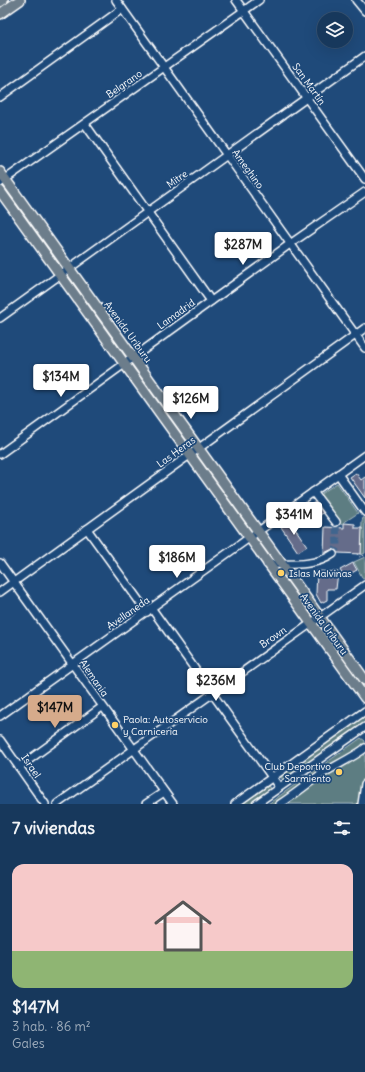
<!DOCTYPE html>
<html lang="es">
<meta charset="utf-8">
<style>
:root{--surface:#17385c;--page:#244365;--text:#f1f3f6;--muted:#9eacbb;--line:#365272;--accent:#d6ab8b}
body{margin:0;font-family:Delius,sans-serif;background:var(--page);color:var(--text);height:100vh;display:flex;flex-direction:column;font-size:15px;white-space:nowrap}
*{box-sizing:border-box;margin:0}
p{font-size:13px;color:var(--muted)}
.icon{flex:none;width:22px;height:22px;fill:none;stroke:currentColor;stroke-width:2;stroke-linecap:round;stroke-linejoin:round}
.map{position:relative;height:804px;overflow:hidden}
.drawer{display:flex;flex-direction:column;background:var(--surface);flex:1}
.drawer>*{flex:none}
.controls{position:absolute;left:317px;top:12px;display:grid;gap:8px}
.controls a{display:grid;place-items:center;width:36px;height:36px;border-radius:50%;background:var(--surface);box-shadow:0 4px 16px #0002,0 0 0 1px var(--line);font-size:20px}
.price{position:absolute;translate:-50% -34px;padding:0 9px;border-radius:4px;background:#fff;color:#222;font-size:13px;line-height:26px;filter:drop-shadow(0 1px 2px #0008)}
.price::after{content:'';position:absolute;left:50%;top:24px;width:12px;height:9px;margin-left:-6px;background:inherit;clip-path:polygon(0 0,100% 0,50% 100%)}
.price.active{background:var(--accent);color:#111}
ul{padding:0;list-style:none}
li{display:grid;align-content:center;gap:8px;height:212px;padding:0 12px}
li+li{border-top:1px solid var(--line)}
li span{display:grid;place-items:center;height:124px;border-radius:12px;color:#555}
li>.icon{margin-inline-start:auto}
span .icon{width:72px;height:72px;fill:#fffc;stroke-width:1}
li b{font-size:17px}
h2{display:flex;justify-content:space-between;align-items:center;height:48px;padding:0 12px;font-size:17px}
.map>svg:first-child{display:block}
.green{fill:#5d7d82;stroke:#aebec0}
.building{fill:#656c8a;stroke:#fff}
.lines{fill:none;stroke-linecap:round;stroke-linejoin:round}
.minor-tunnel{stroke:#41658e;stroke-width:7;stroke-dasharray:7 3.5;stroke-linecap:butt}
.minor-casing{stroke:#fff;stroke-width:10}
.major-casing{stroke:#fff;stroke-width:12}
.path{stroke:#fff;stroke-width:1;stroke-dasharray:1 3;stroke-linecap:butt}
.minor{stroke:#1f4a7a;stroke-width:7}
.major{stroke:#6c7d8b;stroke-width:9}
.poi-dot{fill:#ffd166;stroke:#1f4a7a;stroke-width:1.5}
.labels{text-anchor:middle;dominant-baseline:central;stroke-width:3.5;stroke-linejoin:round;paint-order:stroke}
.street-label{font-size:10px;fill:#fff;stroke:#1f4a7a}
.poi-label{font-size:10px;fill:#fff;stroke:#1f4a7a;text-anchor:start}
</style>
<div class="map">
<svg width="365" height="804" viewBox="0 0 365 804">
<rect width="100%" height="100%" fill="#1f4a7a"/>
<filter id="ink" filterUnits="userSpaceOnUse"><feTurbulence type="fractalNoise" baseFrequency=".025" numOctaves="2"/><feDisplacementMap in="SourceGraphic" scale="8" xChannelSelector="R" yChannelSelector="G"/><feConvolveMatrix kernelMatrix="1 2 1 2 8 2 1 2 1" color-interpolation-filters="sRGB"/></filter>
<g filter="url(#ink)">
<g class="green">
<path d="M337,483L358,513L340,525L319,495Z"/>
<path d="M363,518H365V553L361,555L362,521Z"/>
<path d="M365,557V578L363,579L354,562Z"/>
<path d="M365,713V723L284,781L279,775Z"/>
<path d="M361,738L365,741V804H268Z"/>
<path d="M267,784L271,790L253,804H240Z"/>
</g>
<g class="building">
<path d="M356,473L361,480L365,477V498L350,477Z"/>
<path d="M315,502L323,513L309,522L301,512Z"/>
<path d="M290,521L307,546L298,552L281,527Z"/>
<path d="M344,523L355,524V528H362L361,554L338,553L333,549L324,553L325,527L344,528Z"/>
<path d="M353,563L357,570L344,577L340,570Z"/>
<path d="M317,571L338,572L336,589H327V600L321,603L316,594Z"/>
</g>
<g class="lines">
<path class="minor-tunnel" d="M333,554L337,547L336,522"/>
<g class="minor-casing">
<g id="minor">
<path d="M116,0L365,348"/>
<path d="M236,0L365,179"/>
<path d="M356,0L365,11"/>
<path d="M0,97L122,9"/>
<path d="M85,124L211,301"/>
<path d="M0,183L259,0"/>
<path d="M0,318L365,56"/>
<path d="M0,454L290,244L365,192"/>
<path d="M338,474L365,512"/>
<path d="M313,492L336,522"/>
<path d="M87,529L147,612"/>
<path d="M0,563L173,804"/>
<path d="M267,564C289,564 315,567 333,554"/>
<path d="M0,592L365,328"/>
<path d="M152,609L279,787"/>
<path d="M0,716L365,455"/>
<path d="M0,740L45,804"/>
<path d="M19,767L102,707"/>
<path d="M57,804L365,585"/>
<path d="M146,804L164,792"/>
<path d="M235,804L365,711"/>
<path d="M256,804L365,727"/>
<path d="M280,804C294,795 307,784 320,775C329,769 361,753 365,748"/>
<path d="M362,804L365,784"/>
</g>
</g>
<g class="major-casing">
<g id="major">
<path d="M0,2L3,0"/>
<path d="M0,14L20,0"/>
<path d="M0,172L365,680"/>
<path d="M0,191L365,698"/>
</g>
</g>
<path class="path" d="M357,554L359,557L365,555"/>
<use href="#minor" class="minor"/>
<use href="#major" class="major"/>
</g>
</g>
<g class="poi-dot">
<circle cx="281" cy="573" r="4"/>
<circle cx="115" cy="725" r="4"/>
<circle cx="339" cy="772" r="4"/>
</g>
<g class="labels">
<g class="street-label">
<text transform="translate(124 84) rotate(-35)">Belgrano</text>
<text transform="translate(309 84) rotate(54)">San Martín</text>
<text transform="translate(248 169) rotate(54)">Ameghino</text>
<text transform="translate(177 179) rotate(-35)">Mitre</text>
<text transform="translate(176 314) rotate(-36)">Lamadrid</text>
<text transform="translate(128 332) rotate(54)">Avenida Uriburu</text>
<text transform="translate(176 452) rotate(-36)">Las Heras</text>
<text transform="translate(128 613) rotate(-35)">Avellaneda</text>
<text transform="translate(324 624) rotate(54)">Avenida Uriburu</text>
<text transform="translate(273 637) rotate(-35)">Brown</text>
<text transform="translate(94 678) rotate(55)">Alemania</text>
<text transform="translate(31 766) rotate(55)">Israel</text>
</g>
<g class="poi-label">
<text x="289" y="573">Islas Malvinas</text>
<text x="123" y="719">Paola: Autoservicio<tspan x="123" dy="12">y Carnicería</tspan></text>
<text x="331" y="766" text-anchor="end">Club Deportivo<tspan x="331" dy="12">Sarmiento</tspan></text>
</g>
</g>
</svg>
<div class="controls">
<a><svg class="icon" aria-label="layers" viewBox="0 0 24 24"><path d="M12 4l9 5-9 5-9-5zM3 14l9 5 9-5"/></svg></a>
</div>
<b class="price" style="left:243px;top:266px">$287M</b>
<b class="price" style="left:61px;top:398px">$134M</b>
<b class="price" style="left:191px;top:420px">$126M</b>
<b class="price" style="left:294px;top:536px">$341M</b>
<b class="price" style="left:177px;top:579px">$186M</b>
<b class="price" style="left:216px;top:702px">$236M</b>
<b class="price active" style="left:55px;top:729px">$147M</b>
</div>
<section class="drawer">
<h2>7 viviendas<svg class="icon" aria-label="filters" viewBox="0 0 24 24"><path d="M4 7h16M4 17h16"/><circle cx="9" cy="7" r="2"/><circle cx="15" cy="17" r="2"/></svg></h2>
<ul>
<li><span style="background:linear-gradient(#f6c9c9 70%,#8fb573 0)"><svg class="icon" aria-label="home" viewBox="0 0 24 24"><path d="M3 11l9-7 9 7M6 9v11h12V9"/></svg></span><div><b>$147M</b><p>3 hab. · 86 m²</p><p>Gales</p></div></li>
</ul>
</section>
